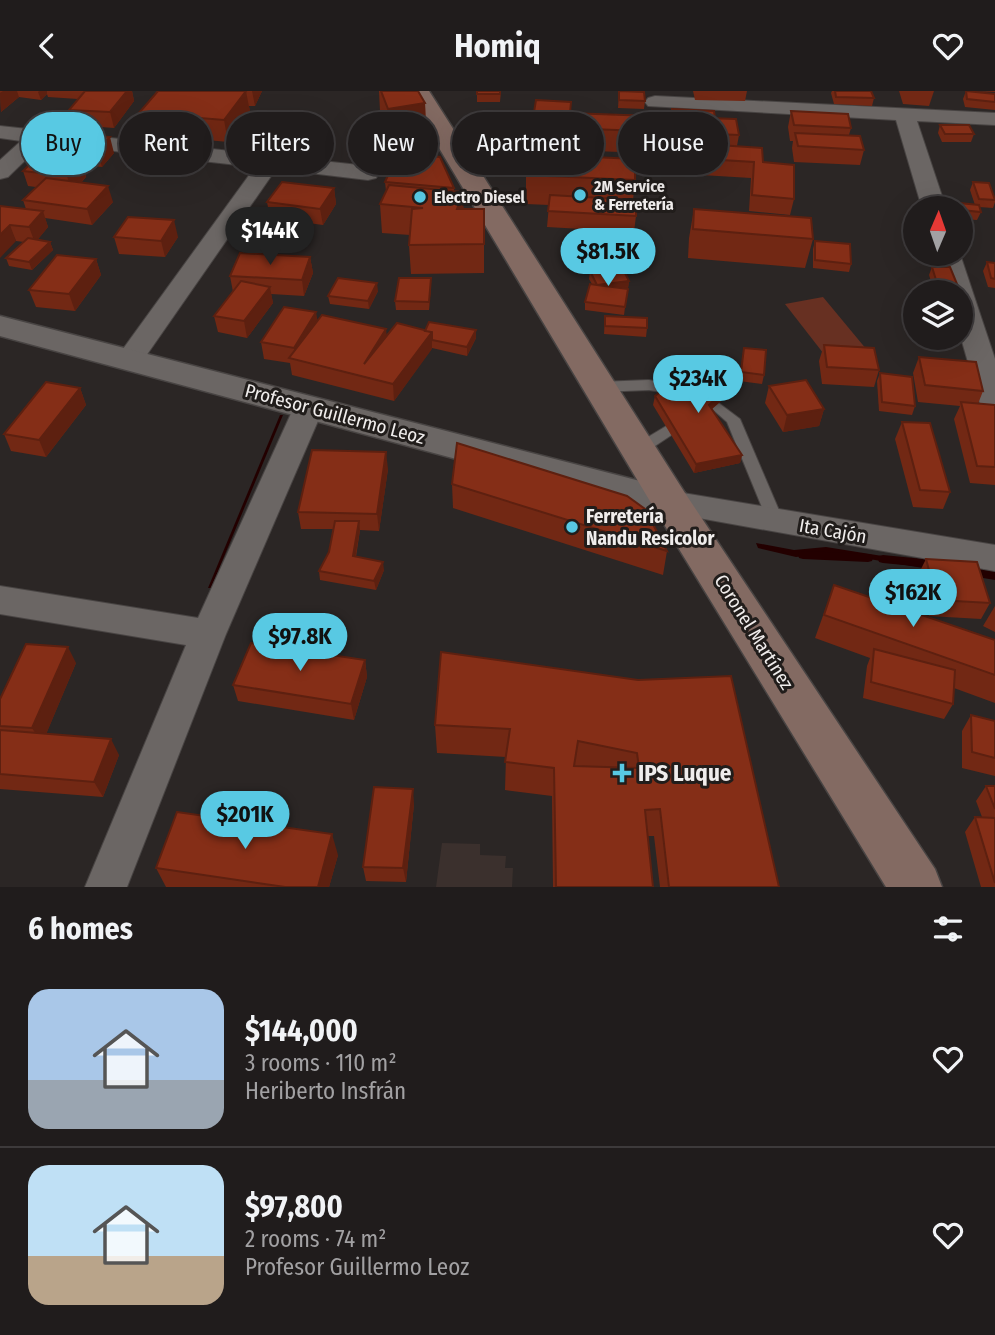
<!DOCTYPE html>
<meta charset="utf-8">
<style>
:root{--surface:#201c1c;--page:#282525;--text:#f1f3f6;--muted:#a2a1a3;--line:#3d3a3b;--accent:#58c9e3}
body{margin:0;font-family:"Fira Sans Condensed",sans-serif;background:var(--page);color:var(--text);height:100vh;display:flex;flex-direction:column;font-size:26px;white-space:nowrap}
*{box-sizing:border-box;margin:0}
p{font-size:23px;color:var(--muted)}
.icon{flex:none;width:38px;height:38px;fill:none;stroke:currentColor;stroke-width:2;stroke-linecap:round;stroke-linejoin:round}
.map{position:relative;height:796px;overflow:hidden}
.details{display:flex;flex-direction:column;background:var(--surface);flex:1}
.details>*{flex:none}
.top-card{position:absolute;left:21px;top:21px;width:954px;height:63px;display:flex;gap:14px}
.needle{width:46px;rotate:2deg}
.controls{position:absolute;left:903px;top:105px;display:grid;gap:14px}
.controls a{display:grid;place-items:center;width:70px;height:70px;border-radius:50%;background:var(--surface);box-shadow:0 7px 28px #0002,0 0 0 2px var(--line);font-size:35px}
.price{position:absolute;translate:-50% -60px;padding:0 16px;border-radius:24px;background:var(--accent);color:#111;font-size:23px;line-height:46px;filter:drop-shadow(0 2px 4px #0008)}
.price::after{content:'';position:absolute;left:50%;top:42px;width:21px;height:16px;margin-left:-10px;background:inherit;clip-path:polygon(0 0,100% 0,50% 100%)}
.price.on{background:#222;color:#fff}
ul{padding:0;list-style:none}
li{display:flex;align-items:center;gap:21px;height:175px;padding:0 28px}
li+li{border-top:2px solid var(--line)}
li span{display:grid;place-items:center;flex:none;width:196px;height:140px;border-radius:21px;color:#555}
li>.icon{margin-inline-start:auto}
span .icon{width:84px;height:84px;fill:#fffc;stroke-width:1}
li b{font-size:30px}
h2{display:flex;justify-content:space-between;align-items:center;height:84px;padding:0 28px;font-size:30px}
.pill{padding:0 24px;border-radius:32px;background:var(--surface);box-shadow:0 7px 28px #0002,0 0 0 2px var(--line);font-size:24px;line-height:63px}
.pill.on{background:var(--accent);color:#111}
header{display:flex;justify-content:space-between;align-items:center;height:91px;padding:0 28px;background:var(--surface);font-size:32px;font-weight:700}
.map>svg:first-child{display:block}
.built{fill:#3b302d}
.green{fill:#673022}
.water{fill:#230000}
.lines{fill:none;stroke-linecap:round;stroke-linejoin:round}
.stream{fill:#230000;fill-rule:evenodd}
.service-casing{stroke:#484443;stroke-width:2}
.minor-casing{stroke:#484443;stroke-width:2}
.tertiary-casing{stroke:#484443;stroke-width:3}
.secondary-casing{stroke:#484443;stroke-width:3}
.service{fill:#6b6664;fill-rule:evenodd}
.minor{fill:#6b6664;fill-rule:evenodd}
.tertiary{fill:#6b6664;fill-rule:evenodd}
.secondary{fill:#836a62;fill-rule:evenodd}
.wall{fill:#722814}
.shaded-wall{fill:#5d2010}
.building{fill:#852e17;stroke:#5d2010;stroke-width:2;fill-rule:evenodd}
.poi-dot{fill:#58c9e3;stroke:#211d1b;stroke-width:2.5}
.labels{text-anchor:middle;dominant-baseline:central;stroke-width:6;stroke-linejoin:round;paint-order:stroke}
.far-poi-label{font-size:16px;font-weight:bold;fill:#f0edec;stroke:#211d1b;text-anchor:start}
.street-label{font-size:19px;fill:#f0edec;stroke:#211d1b}
.poi-label{font-size:19px;font-weight:bold;fill:#f0edec;stroke:#211d1b;text-anchor:start}
.near-poi-label{font-size:23px;font-weight:bold;fill:#f0edec;stroke:#211d1b;text-anchor:start}
</style>
<header><svg class="icon" aria-label="back" viewBox="0 0 24 24"><path d="M15 5l-7 7 7 7"/></svg>Homiq<svg class="icon" aria-label="heart" viewBox="0 0 24 24"><path d="M12 20l-8-8c-3-5 5-10 8-4 3-6 11-1 8 4z"/></svg></header>
<div class="map">
<svg width="995" height="796" viewBox="0 0 995 796">
<rect width="100%" height="100%" fill="#2b2625"/>
<path class="built" d="M442,752L480,753V764L506,765L505,777H513L512,796H436Z"/>
<path class="green" d="M823,206L867,259L827,267L785,213Z"/>
<g class="water">
<path d="M280,324H283L211,497H208Z"/>
<path d="M756,452L794,459L826,456L995,483V489L833,462L796,466L758,457Z"/>
</g>
<g class="lines">
<g class="stream">
<path d="M803,460L868,463L872,464L873,467L872,470L868,471L803,468L799,467L798,464L799,461Z"/>
<path d="M883,464L934,469L938,470L939,473L938,476L934,477L883,472L879,471L878,468L879,465Z"/>
<path d="M967,474L995,477V485L963,481L962,478L963,475Z"/>
</g>
<g class="service-casing">
<g id="service">
<path d="M649,289L678,295L680,298L673,303L649,299L599,301L592,296L599,291Z"/>
<path d="M716,310L740,328L784,431L782,435H770L768,431L727,331L709,315Z"/>
<path d="M668,334L673,335L675,339L673,343L643,363H633L630,359L633,355Z"/>
</g>
</g>
<g class="minor-casing">
<g id="minor">
<path d="M655,5L995,22V34L917,30L946,117H922L896,29L648,15L645,11L648,7Z"/>
<path d="M0,35L368,75L376,77L379,82L376,87L368,89L276,78L139,275L129,278L119,275L115,269L255,76L43,52L8,86L0,88V69L21,50L0,47Z"/>
<path d="M936,163H960L995,268V323L985,320L980,313L961,247V201H947Z"/>
<path d="M309,306L319,309L324,316L226,543L127,796H85L186,554L0,523V495L198,527L294,316L299,309Z"/>
<path d="M671,400L995,454V480L660,420L655,412L660,404Z"/>
</g>
</g>
<g class="tertiary-casing">
<path id="tertiary" d="M0,225L671,398L685,402L690,412L685,422L671,426L0,245Z"/>
</g>
<g class="secondary-casing">
<path id="secondary" d="M405,0H429L685,402L935,778L942,796H886L657,422Z"/>
</g>
<use href="#service" class="service"/>
<use href="#minor" class="minor"/>
<use href="#tertiary" class="tertiary"/>
<use href="#secondary" class="secondary"/>
</g>
<g class="wall">
<path d="M0,0H132L134,10L114,37L74,34L69,19L78,8L48,6L47,3L41,9L19,6L1,21Z"/>
<path d="M158,0H262L255,15H249L250,21L228,51L144,43L139,22Z"/>
<path d="M379,0H418L425,12L426,39L432,47L430,64H418L454,97V100L464,118H484V182L411,183L409,154L410,144L382,142L380,113L386,100L385,91L404,63V56L406,43L390,45L380,20Z"/>
<path d="M477,0H501L500,11H477Z"/>
<path d="M619,0L645,10L644,18L618,17Z"/>
<path d="M693,0H747L745,10L695,9Z"/>
<path d="M832,0H871L874,7L872,15L834,13L831,2Z"/>
<path d="M899,0H934L929,15L903,13Z"/>
<path d="M966,0L995,3V19L965,16L963,8Z"/>
<path d="M972,0H995V1Z"/>
<path d="M672,18L715,27L739,44L737,55L763,71L794,108L790,124L749,120L751,87L701,84L702,64L566,59L568,30L534,28V21L671,25Z"/>
<path d="M791,20L851,37L849,44L864,59L860,74L794,71L792,57L793,50H790L788,36Z"/>
<path d="M940,34L974,43L971,51H942L938,42Z"/>
<path d="M54,56L114,62L102,76L83,74L86,86L81,92L113,111L92,134L45,127L48,136L38,148L50,151L53,159L32,179L9,175L6,167L24,151L16,150L0,115L26,118L23,109L36,96L28,95L23,80L58,67Z"/>
<path d="M526,84L635,89L633,109L636,125L634,141L547,136L549,114L526,113Z"/>
<path d="M973,91L995,107V111L993,117L979,116L981,121L977,129L961,128V117H957L959,112L975,114L970,99Z"/>
<path d="M334,97L336,113L323,134L270,127L267,111Z"/>
<path d="M694,118L813,148L805,177L688,167L689,147Z"/>
<path d="M114,146H178L165,166L119,163Z"/>
<path d="M815,150L851,173L849,181L813,177V158Z"/>
<path d="M310,166L313,182L304,205L271,203L273,212L247,247L218,241L214,225L233,201L230,185Z"/>
<path d="M96,168L101,184L75,220L36,216L29,199Z"/>
<path d="M987,171L995,172V197L988,196L983,180Z"/>
<path d="M932,176L957,193L953,201L934,200L929,184Z"/>
<path d="M590,180L629,190L624,224L585,219V211L592,193L589,188Z"/>
<path d="M431,195L429,219H396L395,210Z"/>
<path d="M378,200L369,218L330,213L328,205Z"/>
<path d="M605,225L647,237L646,246L604,243Z"/>
<path d="M318,230L387,245L425,240L476,239V247L467,265L432,257L394,310L292,284L290,272L264,268L261,251Z"/>
<path d="M824,254L879,279L874,296L822,293L819,270Z"/>
<path d="M744,257L764,284L762,293L739,290Z"/>
<path d="M919,266L983,300L978,313L995,314V394L970,392L954,328L960,315L918,311L913,282Z"/>
<path d="M880,282L915,315L912,324L879,320L877,290Z"/>
<path d="M736,290L734,299L712,318L742,364L740,372L694,382L653,314L655,305Z"/>
<path d="M769,295L824,318L819,335L783,341L765,312Z"/>
<path d="M80,297L86,314L46,366L11,360L4,343Z"/>
<path d="M902,331L950,401L943,418L913,416L895,348Z"/>
<path d="M388,378L379,440L360,439L356,466L384,479L376,499L320,489L319,480L329,461L333,438H301L298,421Z"/>
<path d="M452,393L667,460L663,484L453,417Z"/>
<path d="M926,468L990,512L981,528L929,525L918,484Z"/>
<path d="M834,494L995,549V612L954,597L953,613L944,628L863,607L867,575L870,567L815,547Z"/>
<path d="M995,515V541L983,535Z"/>
<path d="M365,569L367,586L354,629L238,610L233,594Z"/>
<path d="M76,572L46,643L119,664L103,706L0,698V608Z"/>
<path d="M638,589L779,796H660L654,745H648L653,796H553L552,705L505,699L506,666L437,662L435,634Z"/>
<path d="M971,624L995,630V685L962,677V640Z"/>
<path d="M986,695H995V796H981L965,741L975,726H982L976,710Z"/>
<path d="M414,713L406,791L366,790L363,776Z"/>
<path d="M338,764L329,796H166L156,777Z"/>
</g>
<g class="shaded-wall">
<path d="M3,0H17L19,6L1,21L0,2Z"/>
<path d="M39,0H47V3L41,9L38,1Z"/>
<path d="M127,0H132L134,10L114,37L110,21Z"/>
<path d="M246,0L250,21L228,51L224,29Z"/>
<path d="M252,0H262L255,15Z"/>
<path d="M425,12L426,39L390,45L388,18Z"/>
<path d="M432,40V47L430,64L429,56Z"/>
<path d="M110,46L114,62L102,76L97,60Z"/>
<path d="M81,70L86,86L72,101L67,85Z"/>
<path d="M108,95L113,111L92,134L87,118Z"/>
<path d="M334,97L336,113L323,134L320,118Z"/>
<path d="M463,101L464,129L457,118Z"/>
<path d="M43,120L48,136L35,152L29,136Z"/>
<path d="M174,129L178,146L165,166L161,150Z"/>
<path d="M10,134L16,150L0,167V144Z"/>
<path d="M50,151L53,159L32,179L29,171Z"/>
<path d="M310,166L313,182L304,205L302,189Z"/>
<path d="M96,168L101,184L75,220L69,203Z"/>
<path d="M431,187V195L429,219V211Z"/>
<path d="M629,190L627,206L624,224L625,216L597,194Z"/>
<path d="M377,192L378,200L369,218L368,210Z"/>
<path d="M270,196L273,212L247,247L244,230Z"/>
<path d="M316,221L319,237L296,269L294,257Z"/>
<path d="M386,238L388,254L364,273Z"/>
<path d="M476,239V247L467,265V256Z"/>
<path d="M432,241V258L394,310L393,293Z"/>
<path d="M736,290L734,299L707,322L709,314Z"/>
<path d="M80,297L86,314L46,366L39,349Z"/>
<path d="M824,318L819,335L783,341L787,324Z"/>
<path d="M386,361L388,378L379,440L377,423Z"/>
<path d="M742,364L740,372L694,382L696,373Z"/>
<path d="M359,430L360,439L354,474L353,465Z"/>
<path d="M383,471L384,479L376,499L374,490Z"/>
<path d="M68,556L76,572L42,653L32,637Z"/>
<path d="M365,569L367,586L354,629L351,613Z"/>
<path d="M111,648L119,664L103,706L94,691Z"/>
<path d="M413,698L414,713L406,791L403,777Z"/>
<path d="M332,743L338,764L329,796H318Z"/>
</g>
<g class="building">
<path d="M85,0H127L110,21L69,19Z"/>
<path d="M158,0H246L224,29L139,22Z"/>
<path d="M381,0H418L425,12L388,18Z"/>
<rect x="477" y="0" width="23" height="3"/>
<path d="M619,0L644,1L645,10L619,9Z"/>
<path d="M835,0H871L874,7L836,6Z"/>
<path d="M966,0L995,3V11L967,8Z"/>
<path d="M536,9L571,11L570,22L534,21Z"/>
<path d="M672,18L714,20L715,27L672,25Z"/>
<path d="M791,20L848,23L851,37L794,34Z"/>
<path d="M568,22L736,28L739,44L567,37Z"/>
<path d="M940,34H969L974,43H945Z"/>
<path d="M407,39L432,40L429,56H404Z"/>
<path d="M68,42L110,46L97,60L54,56Z"/>
<path d="M795,42L860,45L864,59L798,55Z"/>
<path d="M704,53L762,57L763,71L794,74V108L752,104L754,71L704,68Z"/>
<path d="M398,62L440,66L454,97L385,91Z"/>
<path d="M529,63L635,68V89L526,84Z"/>
<path d="M38,65L81,70L67,85L23,80Z"/>
<path d="M46,87L108,95L87,118L23,109Z"/>
<path d="M282,91L334,97L320,118L267,111Z"/>
<path d="M973,91L989,92L995,109L979,108Z"/>
<path d="M389,94L463,101L457,118H484V153L409,154L412,118L423,117L380,113Z"/>
<path d="M550,104L636,109V125L548,120Z"/>
<path d="M959,112L979,114L981,121L961,119Z"/>
<path d="M0,115L43,120L29,136L10,134L0,144Z"/>
<path d="M694,118L811,127L813,148L693,138Z"/>
<path d="M128,126L174,129L161,150L114,146Z"/>
<path d="M28,147L50,151L29,171L6,167Z"/>
<path d="M815,150L850,153L851,173L815,169Z"/>
<path d="M240,162L310,166L302,189L230,185Z"/>
<path d="M57,164L96,168L69,203L29,199Z"/>
<path d="M987,171L995,172V188L991,187Z"/>
<path d="M622,176L629,190L597,194L628,198L625,216L585,211L590,193L597,194L590,180Z"/>
<path d="M932,176H950L957,193L937,192Z"/>
<path d="M338,187L377,192L368,210L328,205Z"/>
<path d="M399,187H431L429,211L395,210Z"/>
<path d="M241,190L270,196L244,230L214,225Z"/>
<path d="M284,216L316,221L294,257L261,251Z"/>
<path d="M322,224L386,238L364,273L397,232L432,241L393,293L289,267Z"/>
<path d="M605,225L647,227V237L605,235Z"/>
<path d="M429,231L476,239L467,256L432,249V241L425,240Z"/>
<path d="M824,254L874,257L879,279L827,276Z"/>
<path d="M744,257L766,259L764,284L741,281Z"/>
<path d="M919,266L976,271L983,300L925,294Z"/>
<path d="M691,276L736,290L709,314L742,364L696,373L655,305Z"/>
<path d="M880,282L912,286L915,315L882,311Z"/>
<path d="M806,289L824,318L787,324L769,295Z"/>
<path d="M46,291L80,297L39,349L4,343Z"/>
<path d="M961,311L995,314V376L977,375Z"/>
<path d="M902,331L930,332L950,401L920,399Z"/>
<path d="M457,352L627,405L645,418L667,460L452,393Z"/>
<path d="M312,359L386,361L377,423L298,421Z"/>
<path d="M335,430H359L353,465L383,471L374,490L319,480L329,461Z"/>
<path d="M926,468L977,471L990,512L937,509Z"/>
<path d="M834,494L995,549V584L824,524Z"/>
<path d="M251,552L365,569L351,613L233,594Z"/>
<path d="M26,553L68,556L32,637L0,635V608Z"/>
<path d="M874,558L955,579L953,613L871,591Z"/>
<path d="M441,561L638,589L731,585L779,796H669L660,718L645,719L653,796H556L554,677L505,671L510,638L435,634ZM578,650L637,662L639,677L574,675Z"/>
<path d="M971,624L995,630V667L972,661Z"/>
<path d="M0,639L111,648L94,691L0,683Z"/>
<path d="M986,695H995V718Z"/>
<path d="M374,696L413,698L403,777L363,776Z"/>
<path d="M177,721L332,743L318,796H285L156,777Z"/>
<path d="M975,726L995,727V792Z"/>
</g>
<g class="poi-dot">
<circle cx="580" cy="104" r="7"/>
<circle cx="420" cy="106" r="7"/>
<circle cx="572" cy="436" r="7"/>
<path d="M618.5 671.5h7v7h7v7h-7v7h-7v-7h-7v-7h7z"/>
</g>
<g class="labels">
<g class="far-poi-label">
<text x="594" y="95">2M Service<tspan x="594" dy="18">&amp; Ferretería</tspan></text>
<text x="434" y="106">Electro Diesel</text>
</g>
<g class="street-label">
<text transform="translate(335 323) rotate(15)">Profesor Guillermo Leoz</text>
<text transform="translate(833 440) rotate(10)">Ita Cajón</text>
<text transform="translate(754 541) rotate(58)">Coronel Martínez</text>
</g>
<g class="poi-label">
<text x="586" y="425">Ferretería<tspan x="586" dy="22">Nandu Resicolor</tspan></text>
</g>
<g class="near-poi-label">
<text x="638" y="682">IPS Luque</text>
</g>
</g>
</svg>
<div class="controls">
<a><svg class="needle" viewBox="-14 -14 28 28"><path d="M0-13l5 13h-10z" fill="#e53935"/><path d="M0 13l5-13h-10z" fill="#a2a1a3"/></svg></a>
<a><svg class="icon" aria-label="layers" viewBox="0 0 24 24"><path d="M12 4l9 5-9 5-9-5zM3 14l9 5 9-5"/></svg></a>
</div>
<b class="price on" style="left:270px;top:176px">$144K</b>
<b class="price" style="left:608px;top:197px">$81.5K</b>
<b class="price" style="left:698px;top:324px">$234K</b>
<b class="price" style="left:913px;top:538px">$162K</b>
<b class="price" style="left:300px;top:582px">$97.8K</b>
<b class="price" style="left:245px;top:760px">$201K</b>
<div class="top-card">
<a class="pill on">Buy</a>
<a class="pill">Rent</a>
<a class="pill">Filters</a>
<a class="pill">New</a>
<a class="pill">Apartment</a>
<a class="pill">House</a>
</div>
</div>
<section class="details">
<h2>6 homes<svg class="icon" aria-label="filters" viewBox="0 0 24 24"><path d="M4 7h16M4 17h16"/><circle cx="9" cy="7" r="2"/><circle cx="15" cy="17" r="2"/></svg></h2>
<ul>
<li><span style="background:linear-gradient(#a9c7e8 65%,#9aa5b1 0)"><svg class="icon" aria-label="home" viewBox="0 0 24 24"><path d="M3 11l9-7 9 7M6 9v11h12V9"/></svg></span><div><b>$144,000</b><p>3 rooms · 110 m²</p><p>Heriberto Insfrán</p></div><svg class="icon" aria-label="heart" viewBox="0 0 24 24"><path d="M12 20l-8-8c-3-5 5-10 8-4 3-6 11-1 8 4z"/></svg></li>
<li><span style="background:linear-gradient(#bfe0f5 65%,#b9a48a 0)"><svg class="icon" aria-label="home" viewBox="0 0 24 24"><path d="M3 11l9-7 9 7M6 9v11h12V9"/></svg></span><div><b>$97,800</b><p>2 rooms · 74 m²</p><p>Profesor Guillermo Leoz</p></div><svg class="icon" aria-label="heart" viewBox="0 0 24 24"><path d="M12 20l-8-8c-3-5 5-10 8-4 3-6 11-1 8 4z"/></svg></li>
</ul>
</section>
